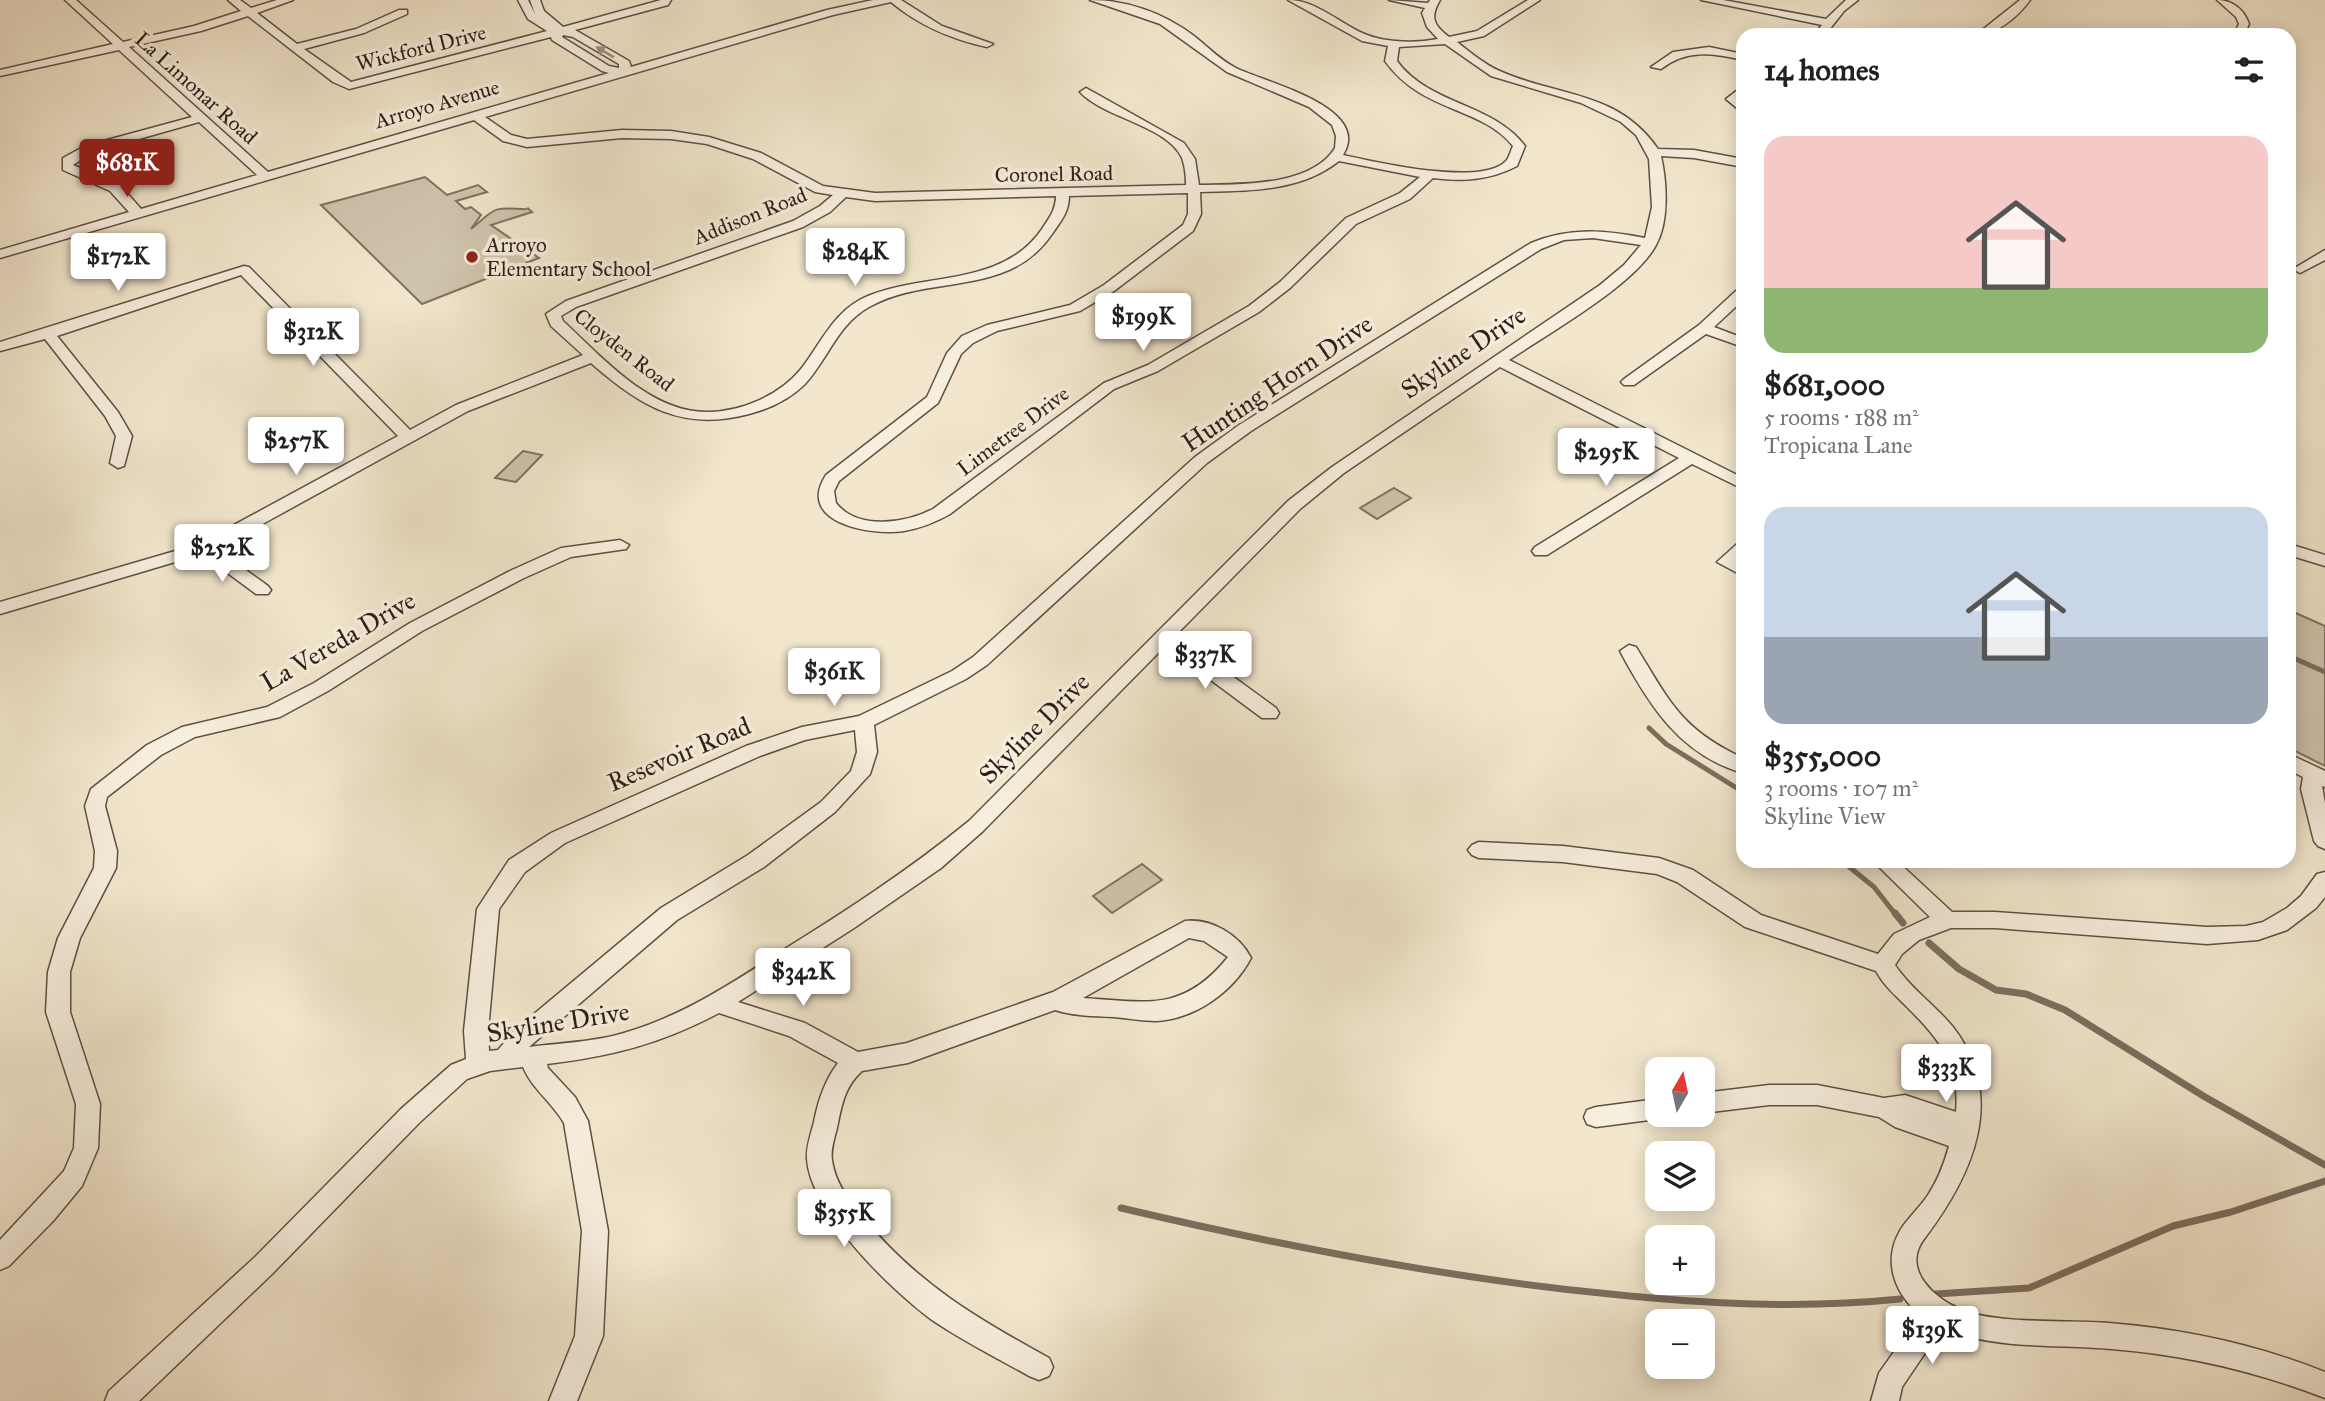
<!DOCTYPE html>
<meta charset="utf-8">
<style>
:root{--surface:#fff;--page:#f2f2f2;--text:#202124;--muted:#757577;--accent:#8f2418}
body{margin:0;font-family:"IM FELL Great Primer",serif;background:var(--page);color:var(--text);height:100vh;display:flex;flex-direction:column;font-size:26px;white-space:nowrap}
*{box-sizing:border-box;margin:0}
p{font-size:23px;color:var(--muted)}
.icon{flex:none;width:38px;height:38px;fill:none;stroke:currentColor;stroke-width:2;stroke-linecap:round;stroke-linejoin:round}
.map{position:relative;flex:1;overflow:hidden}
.drawer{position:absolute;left:1736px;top:28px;width:560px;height:840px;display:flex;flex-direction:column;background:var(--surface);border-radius:21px;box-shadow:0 4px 18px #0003}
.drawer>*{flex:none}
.needle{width:46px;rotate:9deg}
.fabs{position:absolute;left:1645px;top:1057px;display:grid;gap:14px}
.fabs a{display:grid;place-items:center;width:70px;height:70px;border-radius:14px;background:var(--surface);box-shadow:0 4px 18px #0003;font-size:35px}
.price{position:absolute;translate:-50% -60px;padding:0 16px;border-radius:7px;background:#fff;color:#222;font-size:23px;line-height:46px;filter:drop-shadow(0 2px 4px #0008)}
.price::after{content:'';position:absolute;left:50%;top:42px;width:21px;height:16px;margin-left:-10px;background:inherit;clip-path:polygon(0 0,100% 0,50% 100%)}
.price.on{background:var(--accent);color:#fff}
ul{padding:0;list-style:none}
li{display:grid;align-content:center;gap:14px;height:371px;padding:0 28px}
li span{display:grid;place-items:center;height:217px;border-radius:21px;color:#555}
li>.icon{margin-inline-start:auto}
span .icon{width:126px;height:126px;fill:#fffc;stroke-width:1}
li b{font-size:30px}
h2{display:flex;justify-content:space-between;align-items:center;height:84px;padding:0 28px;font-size:30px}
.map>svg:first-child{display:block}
.green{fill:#d0c5ae;stroke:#7e7262;stroke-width:2}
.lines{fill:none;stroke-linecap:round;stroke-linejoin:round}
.stream-far1{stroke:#7b6e5f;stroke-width:5}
.stream{stroke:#7b6e5f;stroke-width:7}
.minor-casing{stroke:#5e5044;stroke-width:3}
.minor{fill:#f7efde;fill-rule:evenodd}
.oneway{fill:#9c9184}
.poi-dot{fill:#8f2418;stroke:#f7efde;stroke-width:2.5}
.labels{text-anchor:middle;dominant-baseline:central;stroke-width:7;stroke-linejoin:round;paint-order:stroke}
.far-street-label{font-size:21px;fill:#2c1e16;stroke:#f7efde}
.far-poi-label{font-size:21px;fill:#2c1e16;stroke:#f7efde;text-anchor:start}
.street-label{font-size:26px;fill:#2c1e16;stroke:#f7efde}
</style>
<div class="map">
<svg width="2325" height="1401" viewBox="0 0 2325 1401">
<rect width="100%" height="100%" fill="#f2e7cd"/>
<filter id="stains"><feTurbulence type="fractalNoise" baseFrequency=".00286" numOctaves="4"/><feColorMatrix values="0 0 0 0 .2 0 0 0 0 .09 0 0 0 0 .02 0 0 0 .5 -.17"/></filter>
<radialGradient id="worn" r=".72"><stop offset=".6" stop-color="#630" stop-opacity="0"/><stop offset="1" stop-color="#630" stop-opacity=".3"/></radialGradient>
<g class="green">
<path d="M425,177L447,195L478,185L487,192L456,201L465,209L471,207L481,215L471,229C495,210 489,207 522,209C532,210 524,205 532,212L491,225L539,258L422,304L321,205Z"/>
<path d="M523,451L542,455L516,482L495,478Z"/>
<path d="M1394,488L1411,498L1377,519L1360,508Z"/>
<path d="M2289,610L2325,626V766L2289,748Z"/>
<path d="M1142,864L1162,880L1112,913L1093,896Z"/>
</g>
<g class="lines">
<g class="stream-far1">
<path d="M2289,656L2325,672"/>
<path d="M1649,728L1666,744L1743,792"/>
<path d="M1842,861L1874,887L1896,915"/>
</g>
<g class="stream">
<path d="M1895,913L1903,923"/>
<path d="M1929,943L1959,969L1996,990L2026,994L2065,1010L2205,1097L2325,1165"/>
<path d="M1121,1208C1282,1246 1445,1278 1610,1294C1706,1304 1803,1309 1900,1299"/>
<path d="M1936,1294L2029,1288L2173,1226L2231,1212L2325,1181"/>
</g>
<g class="minor-casing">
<g id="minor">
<path d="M65,0H76L123,42L194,26L241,11L228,0H240L251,8L277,0H293L257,13L297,44L356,29L399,10H407V14L364,33L304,49L351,82L547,31L528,19L518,0H528L535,14L530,0H540L544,11L563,27L661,0H671L668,5L575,30L629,61L631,67L827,10L873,0H901L942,26L993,44L987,47C951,39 920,26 891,2L833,15L485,117L511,135L527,139L622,130L671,131L709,137L761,153L823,186L875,193L1186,185C1186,176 1185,166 1182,158C1168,126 1104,118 1080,92L1086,88L1184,143L1195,159L1199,185C1239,184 1311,187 1335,148L1336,136L1332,125L1309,107L1227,72L1160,24L1090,0C1127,0 1164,13 1194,36C1208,47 1220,60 1236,68C1264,82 1373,107 1343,155C1376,162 1481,187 1506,161C1509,158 1511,150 1513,146C1481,106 1422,113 1385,61L1388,46L1362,41L1288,0C1317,0 1341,25 1367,35C1388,43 1417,43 1438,39L1427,27L1422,13L1425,8L1389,0L1428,3L1430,0H1440C1430,17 1433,25 1449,37L1477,31L1528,0H1540L1484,36L1457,42C1471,53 1485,65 1502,72C1560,97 1618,91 1658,149L1694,150L1743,159V167L1694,158L1661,156C1667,183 1669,222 1656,245C1635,285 1549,333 1509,360L1743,478V489L1692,464L1547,555H1535L1532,551L1535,547L1679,458L1500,367L1344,473L1300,509L1176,635L1276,708L1279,713L1276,718H1262L1165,646L983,831L941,868L854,928L738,1002L805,1023L858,1052L907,1043L1053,992L1185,921C1211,918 1240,935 1251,958C1233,992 1195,1019 1156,1021C1142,1021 1127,1018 1113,1017C1093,1016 1074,1016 1055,1010L908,1063L862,1071C846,1085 842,1103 838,1123C836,1135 830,1148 832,1160C835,1184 851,1203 865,1220C918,1284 978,1319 1049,1358L1053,1367L1049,1376L1039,1380L1029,1376C997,1358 963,1341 932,1320C891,1290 810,1211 807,1159C806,1147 811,1134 814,1122C818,1101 825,1080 838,1063L789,1036L719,1013C660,1044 613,1056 547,1064L548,1068L575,1097L588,1121L608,1231L603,1336L577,1401H549L575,1336L582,1231L564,1123C552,1102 532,1089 523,1067L490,1071L467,1079L419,1123L273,1273L139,1401H105L109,1391L255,1257L401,1109L451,1065L466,1059L464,1031L477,909L509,860L551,833L746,746L802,727L859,716L952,671L973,657L1195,457L1239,425L1531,243C1569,227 1605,230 1645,238L1652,207L1649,159L1636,135L1621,122L1581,103L1491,76L1445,44L1399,47L1397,61C1429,105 1493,103 1525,146L1517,166C1490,180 1463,182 1433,178L1410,199L1356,224L1290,288L1259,312L1158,371L1114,389L950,514C936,522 921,528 904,531C871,536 795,523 826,475L927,397L947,353L962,336L987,325L1070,305L1104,285L1183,225L1188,214V193L1069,196C1069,212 1061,221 1052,234C1008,299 929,273 869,307C838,324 828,359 805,384C790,399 769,409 749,414C682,432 640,406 591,363L468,411L217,549L268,586L271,590L268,594H256L202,554L0,614V602L199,544L398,436L241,275L57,336L118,412L132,436L124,466L118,468L110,463L116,436L105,416L45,339L0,351V342L244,266L249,267L410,430L456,405L583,355L551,326L546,314L566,301L793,221L820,206L833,195L815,192L753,159L707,144L671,139L622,138L527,147L503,141L474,120L0,258V250L129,212L110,191L63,170V158L85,146L192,117L119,50L0,76V70L113,44ZM248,16L333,82L349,89L551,37L552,40L602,71L609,73L268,172L129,47L201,31ZM563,35L573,37L619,64V68L609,66L562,37ZM199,122L257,175L141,209L120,185L73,165L93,152ZM1339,161L1420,177L1400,193L1346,218L1280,282L1249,306L1148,365L1104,383L933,509C906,523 858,531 836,503L834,491L839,481L938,403L961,354L973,343L997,331L1080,311L1114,291L1193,231L1201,214L1200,192C1247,191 1300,192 1339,161ZM1056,196C1056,210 1049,218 1042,229C1002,287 927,272 868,296C834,310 822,342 801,369C779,396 742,411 708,412C650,413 601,356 563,321L561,316L576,307L803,227L830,212L846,197L875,201ZM1593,238L1641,245L1624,265L1600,285L1332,467L1288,501L969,821C909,870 846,911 780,952C731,984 682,1016 624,1033C594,1042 560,1043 529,1047L677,920L764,867L835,812L870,774L877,752L874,725L966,679L987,665L1207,463L1251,431L1541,249L1564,240ZM855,730L857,752L851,771L821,802L748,855L661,908L516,1029L498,1050L489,1051L488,1031L499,909L525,872L565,843L760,756L805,740ZM1189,938L1204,941L1228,957C1183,1013 1146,1002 1083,998Z"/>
<path d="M1701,0H1723L1826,19L1846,0H1858L1844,11L1825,35H1814L1822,25Z"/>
<path d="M2020,0H2030C2018,17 1996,35 1976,35Z"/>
<path d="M2217,0C2232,0 2244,9 2249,24L2244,34L2227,35L2236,30L2239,24L2236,17Z"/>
<path d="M1709,47L1743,54V60C1713,53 1687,49 1661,69L1651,67L1673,52Z"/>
<path d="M1743,86V95L1739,99L1743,103V113L1726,99Z"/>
<path d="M2325,250V260L2300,273L2293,269Z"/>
<path d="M1743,288V300L1714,327L1743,338V347L1706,334L1634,385H1624L1621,382L1624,379L1699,325L1738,289Z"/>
<path d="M620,540L629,545L626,549L571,557L524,578L422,631L328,691L280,717L195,737L161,755L107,797L105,806L117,851L116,868L80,938L70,972V1012L100,1104L98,1148L82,1186L53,1221L9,1266L0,1270V1240L64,1171L74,1148L76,1104L46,1012L48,972L58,938L94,868L95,851L85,806L91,789L147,745L182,727L267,707L314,683L410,623L512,570L561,548Z"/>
<path d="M1743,543V557L1738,561L1743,564V576L1717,562L1737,544Z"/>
<path d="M2289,544L2325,555V566L2289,555Z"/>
<path d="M1629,645L1636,647C1670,702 1681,729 1743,758V773C1680,755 1649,705 1620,651Z"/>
<path d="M2289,754L2325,771V787L2322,786L2325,803V849L2318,846L2314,841L2301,789L2303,777L2289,770Z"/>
<path d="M1479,842L1563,846L1659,858L1693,870L1761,915L1878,954L1894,934L1930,917L1873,861H1897L1952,912H1995L2207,927L2246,926L2263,922L2287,908L2301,896L2317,874L2325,872V897L2316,908L2287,930L2258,940L2207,944L1995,928H1951L1919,940L1902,954L1895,965C1910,988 1935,1005 1953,1027C2008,1098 1972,1176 1924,1239C1901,1270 1935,1299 1962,1310C1995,1324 2071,1320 2109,1323C2184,1329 2255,1344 2325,1372V1398C2255,1371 2186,1355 2112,1349C2055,1344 1995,1350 1942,1328L1902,1387L1899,1401H1871L1879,1373L1920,1315C1894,1293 1882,1260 1901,1229C1909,1217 1920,1207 1928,1195C1938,1180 1944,1164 1949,1146L1895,1127L1879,1117L1817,1105H1769L1703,1113V1093L1769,1085H1817L1884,1098L1905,1095L1956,1112C1960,1068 1942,1042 1912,1012C1899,998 1885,988 1876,971L1745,927L1677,882L1657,874L1563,862L1479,858L1472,855L1468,850L1472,845Z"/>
<path d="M1657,1099V1115H1666L1657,1119L1596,1127L1587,1124L1584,1117L1587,1110L1596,1107Z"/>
</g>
</g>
<use href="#minor" class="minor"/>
</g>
<defs><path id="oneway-solid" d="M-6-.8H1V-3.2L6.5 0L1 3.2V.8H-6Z" transform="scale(1.75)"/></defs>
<use class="oneway" href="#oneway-solid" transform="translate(605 52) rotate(-149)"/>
<circle class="poi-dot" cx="472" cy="257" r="7"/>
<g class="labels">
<g class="far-street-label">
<text transform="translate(421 48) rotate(-14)">Wickford Drive</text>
<text transform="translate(196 88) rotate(42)">La Limonar Road</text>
<text transform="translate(437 104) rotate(-16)">Arroyo Avenue</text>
<text transform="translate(1054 174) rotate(-1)">Coronel Road</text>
<text transform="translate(750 216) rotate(-22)">Addison Road</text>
<text transform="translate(624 350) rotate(38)">Cloyden Road</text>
<text transform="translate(1013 431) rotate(-37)">Limetree Drive</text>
</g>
<g class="far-poi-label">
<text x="486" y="245">Arroyo<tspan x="486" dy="24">Elementary School</tspan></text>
</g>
<g class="street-label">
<text transform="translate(1463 352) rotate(-34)">Skyline Drive</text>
<text transform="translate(1277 383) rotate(-34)">Hunting Horn Drive</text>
<text transform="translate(338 641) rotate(-30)">La Vereda Drive</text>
<text transform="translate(1034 728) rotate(-45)">Skyline Drive</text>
<text transform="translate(679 754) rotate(-23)">Resevoir Road</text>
<text transform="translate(558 1022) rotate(-9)">Skyline Drive</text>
</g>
</g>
<rect width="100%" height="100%" filter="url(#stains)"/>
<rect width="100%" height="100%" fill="url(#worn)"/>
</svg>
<div class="fabs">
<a><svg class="needle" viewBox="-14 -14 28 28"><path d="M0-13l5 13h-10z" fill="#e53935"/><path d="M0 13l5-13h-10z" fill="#757577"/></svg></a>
<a><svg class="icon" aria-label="layers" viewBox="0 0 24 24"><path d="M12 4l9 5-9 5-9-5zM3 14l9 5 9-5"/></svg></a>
<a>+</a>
<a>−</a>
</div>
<b class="price on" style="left:127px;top:199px">$681K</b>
<b class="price" style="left:855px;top:288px">$284K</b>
<b class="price" style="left:118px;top:293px">$172K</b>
<b class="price" style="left:1143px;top:353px">$199K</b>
<b class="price" style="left:313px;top:368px">$312K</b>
<b class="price" style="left:296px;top:477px">$257K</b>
<b class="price" style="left:1606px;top:488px">$295K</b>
<b class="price" style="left:222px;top:584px">$252K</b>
<b class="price" style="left:1205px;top:691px">$337K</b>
<b class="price" style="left:834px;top:708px">$361K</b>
<b class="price" style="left:803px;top:1008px">$342K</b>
<b class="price" style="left:1946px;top:1104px">$333K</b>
<b class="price" style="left:844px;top:1249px">$355K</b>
<b class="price" style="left:1932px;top:1366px">$139K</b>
<section class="drawer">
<h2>14 homes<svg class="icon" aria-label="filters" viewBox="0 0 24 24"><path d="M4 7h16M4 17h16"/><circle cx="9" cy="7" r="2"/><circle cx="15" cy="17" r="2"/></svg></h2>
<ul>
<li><span style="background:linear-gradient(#f6c9c9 70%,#8fb573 0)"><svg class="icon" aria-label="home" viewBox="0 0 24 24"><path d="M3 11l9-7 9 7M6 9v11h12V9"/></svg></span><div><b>$681,000</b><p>5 rooms · 188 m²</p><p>Tropicana Lane</p></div></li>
<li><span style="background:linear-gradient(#c9d6e8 60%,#9aa5b1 0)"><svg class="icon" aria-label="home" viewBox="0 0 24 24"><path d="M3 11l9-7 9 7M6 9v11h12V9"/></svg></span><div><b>$355,000</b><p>3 rooms · 107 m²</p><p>Skyline View</p></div></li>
</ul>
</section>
</div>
